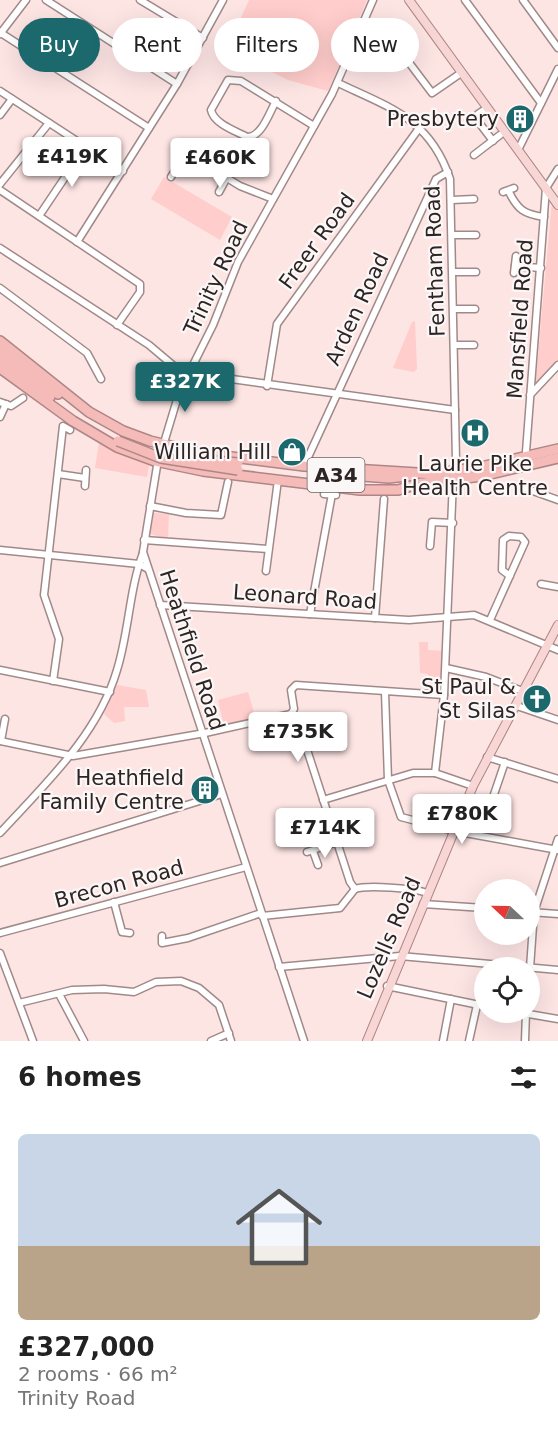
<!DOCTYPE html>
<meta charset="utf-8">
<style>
:root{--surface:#fff;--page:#f6f6f6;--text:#222;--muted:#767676;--line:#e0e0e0;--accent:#1c696d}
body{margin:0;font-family:"DejaVu Sans",sans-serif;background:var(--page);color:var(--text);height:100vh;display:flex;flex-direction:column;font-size:22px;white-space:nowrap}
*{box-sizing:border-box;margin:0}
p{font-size:20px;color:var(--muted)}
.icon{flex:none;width:33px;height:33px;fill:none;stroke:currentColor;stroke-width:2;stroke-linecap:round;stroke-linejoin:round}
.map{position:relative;height:1041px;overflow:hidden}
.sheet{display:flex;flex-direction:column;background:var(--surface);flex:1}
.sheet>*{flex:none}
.top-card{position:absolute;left:18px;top:18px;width:522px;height:54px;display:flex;gap:12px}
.needle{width:39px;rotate:292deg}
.fabs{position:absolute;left:474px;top:879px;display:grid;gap:12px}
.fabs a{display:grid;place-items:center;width:66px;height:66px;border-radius:50%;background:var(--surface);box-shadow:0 6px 24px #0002;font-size:30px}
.price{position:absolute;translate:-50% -51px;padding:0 14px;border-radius:6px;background:#fff;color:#222;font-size:20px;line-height:39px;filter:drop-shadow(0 2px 3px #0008)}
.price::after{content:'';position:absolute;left:50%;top:36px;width:18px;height:14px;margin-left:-9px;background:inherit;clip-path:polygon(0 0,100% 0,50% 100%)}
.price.active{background:var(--accent);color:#fff}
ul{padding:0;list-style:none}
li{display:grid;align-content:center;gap:12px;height:318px;padding:0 18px}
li+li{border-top:2px solid var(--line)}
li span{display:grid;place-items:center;height:186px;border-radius:9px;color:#555}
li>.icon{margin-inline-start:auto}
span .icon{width:108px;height:108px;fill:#fffc;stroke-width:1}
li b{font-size:26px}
h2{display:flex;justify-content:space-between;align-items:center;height:72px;padding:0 18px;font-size:26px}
.pill{padding:0 21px;border-radius:27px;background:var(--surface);box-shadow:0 6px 24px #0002;font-size:21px;line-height:54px}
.pill.active{background:var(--accent);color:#fff}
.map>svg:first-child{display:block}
.green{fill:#ffcdcb}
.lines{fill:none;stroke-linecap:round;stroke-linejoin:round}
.minor-casing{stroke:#a08a89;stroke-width:9}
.major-casing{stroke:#ae8685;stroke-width:10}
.highway-casing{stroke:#ae8685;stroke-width:12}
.minor{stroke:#fff;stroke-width:6}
.major{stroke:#f8d6d5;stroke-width:8}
.highway{stroke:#f4bbb9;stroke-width:9}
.highway-bridge-casing{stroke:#ae8685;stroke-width:12;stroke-linecap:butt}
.highway-bridge{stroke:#f4bbb9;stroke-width:9}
.labels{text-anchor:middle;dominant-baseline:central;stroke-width:4.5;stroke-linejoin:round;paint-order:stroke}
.shield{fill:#fcf7f7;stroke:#6b6363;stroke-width:1.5}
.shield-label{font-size:20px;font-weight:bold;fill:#2d2424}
.poi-label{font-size:21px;fill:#2d2424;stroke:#fcf7f7;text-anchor:end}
.street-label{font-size:21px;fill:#2d2424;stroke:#fcf7f7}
</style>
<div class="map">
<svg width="558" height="1041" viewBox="0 0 558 1041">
<rect width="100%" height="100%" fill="#fde5e4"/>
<g class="green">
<path d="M249,0H367L328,91L288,80L226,50Z"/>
<path d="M164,177L232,217L220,240L151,199Z"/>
<path d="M552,201L558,209V361L535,388Z"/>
<path d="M415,321L417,369L414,372L393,368L412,322Z"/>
<path d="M99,442L149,465L147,477L95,468Z"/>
<path d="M154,513L169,514L168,539L150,534Z"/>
<path d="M419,642H428V650L444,651L442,693L428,692V674L420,673Z"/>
<path d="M117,685L146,690L149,707H124L125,721L114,723L104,714Z"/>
<path d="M248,692L256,719L224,726L218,700Z"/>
</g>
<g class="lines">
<g class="minor-casing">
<g id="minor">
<path d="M46,0L177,84"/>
<path d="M140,0L203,38"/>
<path d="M465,0L541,103"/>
<path d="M523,0L558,48"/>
<path d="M362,26L392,40L432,93L461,73"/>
<path d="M1,33L149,128"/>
<path d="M0,34L26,0"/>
<path d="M338,83C391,108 430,119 450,179L456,460"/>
<path d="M0,91L123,171"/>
<path d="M276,101C269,113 262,137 247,137C236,131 214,124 211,110L228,80L241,81L314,126"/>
<path d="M487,108L478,114L477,120L493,141"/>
<path d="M0,115L12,99"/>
<path d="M518,150L558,69"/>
<path d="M474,155L500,135"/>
<path d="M171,177L186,153L240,186L273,199"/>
<path d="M0,184L49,123"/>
<path d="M0,190L140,284V292L117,325"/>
<path d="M219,192L226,179"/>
<path d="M503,192L514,188"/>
<path d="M509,192C518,210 524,214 544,217"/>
<path d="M452,200L474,199"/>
<path d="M39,216L86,146"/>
<path d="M453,235H476"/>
<path d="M77,242L177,84L223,0"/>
<path d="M0,248L149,345L181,372L455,410"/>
<path d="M515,266L541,268"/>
<path d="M454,272H476"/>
<path d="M514,273L516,256"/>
<path d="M0,288L87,353L101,379"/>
<path d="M454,309H475"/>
<path d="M454,345H474"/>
<path d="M267,386L277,324L420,127"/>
<path d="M530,395L558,365"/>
<path d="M0,402L11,406L23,398"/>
<path d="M0,417L6,404"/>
<path d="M526,452L546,188L558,169"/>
<path d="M304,466L436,179L448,172"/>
<path d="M58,474L85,478"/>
<path d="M85,486L86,470"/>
<path d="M519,486L558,500"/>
<path d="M324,494L336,495"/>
<path d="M150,506L186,513L221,515L228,482"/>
<path d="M144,540L268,549"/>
<path d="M430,546L432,522L453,523"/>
<path d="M0,550L139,564L148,569"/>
<path d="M266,571L278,480"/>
<path d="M541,584L558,587"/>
<path d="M160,605L409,620L474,615L558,650"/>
<path d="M310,614L332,494"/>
<path d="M375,618L384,499"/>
<path d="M490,620L525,542L521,537L509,536L503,540L502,570L510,576"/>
<path d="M446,668L486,677L525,692"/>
<path d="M0,670L110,692"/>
<path d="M53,681L59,639L44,595L63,426L70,430"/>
<path d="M385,692L388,780L401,817L454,831L558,850"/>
<path d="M517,706L558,720"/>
<path d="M291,714L297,719L350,882L355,889"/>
<path d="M291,714L294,709L291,690L296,685L444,695"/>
<path d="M0,741L73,756L205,733L291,714"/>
<path d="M1,741L5,719"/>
<path d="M487,757L558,779"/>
<path d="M435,773L444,695L453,480"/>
<path d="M323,800L413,773H435L473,786"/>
<path d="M492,800L505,805V815"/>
<path d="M488,812L505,762"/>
<path d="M0,833C45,784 98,735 117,670C129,632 129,590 143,553"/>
<path d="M313,851L318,865"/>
<path d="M307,852L337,842"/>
<path d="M0,863L222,794"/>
<path d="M355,889C366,885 415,888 427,893"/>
<path d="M114,902L122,932L130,933"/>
<path d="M423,904L484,908"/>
<path d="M530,912L558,914"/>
<path d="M262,916L340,908L355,889"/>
<path d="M0,933L246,867"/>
<path d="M162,936V943L188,938L261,913"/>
<path d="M0,953L33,1041"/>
<path d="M279,967L400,956L558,970"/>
<path d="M530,968L534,912L558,839"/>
<path d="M387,986L484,1006"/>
<path d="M59,994L84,1041"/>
<path d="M19,1003L72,990L104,989L134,992L156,982L181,981L199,988L219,1005L231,1041"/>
<path d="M517,1012L558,1019"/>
<path d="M211,1041L229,1033"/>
<path d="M304,1041L143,552L157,466L179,393L213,325L238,262L332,94L373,0"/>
<path d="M443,1041L451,999"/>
<path d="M469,1041L477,1005"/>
<path d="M525,1041L526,1012"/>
</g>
</g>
<g class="major-casing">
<g id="major">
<path d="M409,0L558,205"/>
<path d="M367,1041L473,786L558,625"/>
</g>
</g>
<g class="highway-casing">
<g id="highway">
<path d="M0,341L89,412L123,431L150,441L200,453L304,466L434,474"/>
<path d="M0,350L58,394"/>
<path d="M0,358L50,397"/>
<path d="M0,368L73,421L117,447L155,461L203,471L360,490H398L421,483"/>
<path d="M323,473L389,478L414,475"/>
<path d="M428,474L481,467L558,449"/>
<path d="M416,484L482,476L558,458"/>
</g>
</g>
<use href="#minor" class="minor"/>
<use href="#major" class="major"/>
<use href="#highway" class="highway"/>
<g class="highway-bridge-casing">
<g id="highway-bridge">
<path d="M118,441L161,458L238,470"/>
<path d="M214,461L238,463"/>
</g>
</g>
<use href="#highway-bridge" class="highway-bridge"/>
</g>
<defs>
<g id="building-disc" transform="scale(1.5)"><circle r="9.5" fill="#1c696d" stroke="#fcf7f7"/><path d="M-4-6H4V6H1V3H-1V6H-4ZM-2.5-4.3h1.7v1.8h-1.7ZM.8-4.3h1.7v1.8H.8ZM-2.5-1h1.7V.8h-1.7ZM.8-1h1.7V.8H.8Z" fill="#fff"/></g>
<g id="hospital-disc" transform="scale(1.5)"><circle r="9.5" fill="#1c696d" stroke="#fcf7f7"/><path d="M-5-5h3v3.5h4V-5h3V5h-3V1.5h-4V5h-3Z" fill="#fff"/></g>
<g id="shop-disc" transform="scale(1.5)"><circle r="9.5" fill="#1c696d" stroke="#fcf7f7"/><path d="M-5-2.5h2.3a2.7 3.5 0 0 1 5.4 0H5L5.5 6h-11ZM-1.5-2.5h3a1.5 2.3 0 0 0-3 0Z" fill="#fff"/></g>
<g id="church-disc" transform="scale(1.5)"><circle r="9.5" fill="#1c696d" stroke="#fcf7f7"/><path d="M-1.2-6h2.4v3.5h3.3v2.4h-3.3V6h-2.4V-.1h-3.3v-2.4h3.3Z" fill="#fff"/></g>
</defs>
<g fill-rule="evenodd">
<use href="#building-disc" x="520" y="119"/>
<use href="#hospital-disc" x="475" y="433"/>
<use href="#shop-disc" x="292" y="452"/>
<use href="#church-disc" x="537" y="699"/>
<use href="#building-disc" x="205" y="790"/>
</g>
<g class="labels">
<rect class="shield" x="307.5" y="458" width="57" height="34" rx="4.5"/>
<g class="shield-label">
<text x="336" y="475">A34</text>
</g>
<g class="poi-label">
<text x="499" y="119">Presbytery</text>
<text x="271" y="452">William Hill</text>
<text x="475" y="464" text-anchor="middle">Laurie Pike<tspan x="475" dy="24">Health Centre</tspan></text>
<text x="516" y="687">St Paul &amp;<tspan x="516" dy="24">St Silas</tspan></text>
<text x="184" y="778">Heathfield<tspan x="184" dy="24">Family Centre</tspan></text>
</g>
<g class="street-label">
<text transform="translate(317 241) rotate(-54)">Freer Road</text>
<text transform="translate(435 261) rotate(-92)">Fentham Road</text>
<text transform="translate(216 278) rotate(-65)">Trinity Road</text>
<text transform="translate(357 309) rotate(-65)">Arden Road</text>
<text transform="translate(520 319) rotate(-86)">Mansfield Road</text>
<text transform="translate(305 597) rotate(4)">Leonard Road</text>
<text transform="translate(192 650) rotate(72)">Heathfield Road</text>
<text transform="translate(119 884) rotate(-15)">Brecon Road</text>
<text transform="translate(389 938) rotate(-67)">Lozells Road</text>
</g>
</g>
</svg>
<div class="fabs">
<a><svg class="needle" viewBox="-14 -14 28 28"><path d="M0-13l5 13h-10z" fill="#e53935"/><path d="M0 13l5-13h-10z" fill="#767676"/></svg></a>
<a><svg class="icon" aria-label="locate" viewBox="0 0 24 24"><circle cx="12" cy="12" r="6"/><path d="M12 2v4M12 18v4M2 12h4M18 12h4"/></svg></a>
</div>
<b class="price" style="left:72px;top:188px">£419K</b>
<b class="price" style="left:220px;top:189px">£460K</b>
<b class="price active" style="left:185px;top:413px">£327K</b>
<b class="price" style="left:298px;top:763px">£735K</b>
<b class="price" style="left:462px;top:845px">£780K</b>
<b class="price" style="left:325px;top:859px">£714K</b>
<div class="top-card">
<a class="pill active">Buy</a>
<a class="pill">Rent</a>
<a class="pill">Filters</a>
<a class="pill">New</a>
</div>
</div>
<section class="sheet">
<h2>6 homes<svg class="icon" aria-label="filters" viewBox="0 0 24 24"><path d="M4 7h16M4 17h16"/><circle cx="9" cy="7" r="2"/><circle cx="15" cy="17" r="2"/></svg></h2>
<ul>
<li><span style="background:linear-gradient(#c9d6e8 60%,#b9a48a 0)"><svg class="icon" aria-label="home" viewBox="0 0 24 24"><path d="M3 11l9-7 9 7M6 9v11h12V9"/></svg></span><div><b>£327,000</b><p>2 rooms · 66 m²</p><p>Trinity Road</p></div></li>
</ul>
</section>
